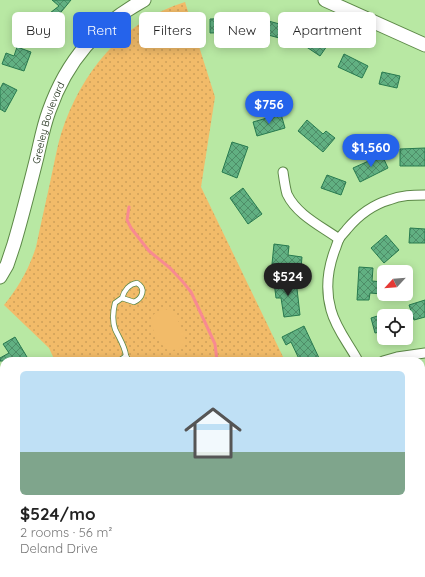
<!DOCTYPE html>
<meta charset="utf-8">
<style>
:root{--surface:#fff;--page:#f6f6f6;--text:#222;--muted:#767676;--line:#e0e0e0;--accent:#2563eb}
body{margin:0;font-family:Quicksand,sans-serif;background:var(--page);color:var(--text);height:100vh;display:flex;flex-direction:column;font-size:15px;white-space:nowrap}
*{box-sizing:border-box;margin:0}
p{font-size:13px;color:var(--muted)}
.icon{flex:none;width:22px;height:22px;fill:none;stroke:currentColor;stroke-width:2;stroke-linecap:round;stroke-linejoin:round}
.map{position:relative;flex:1;overflow:hidden}
.details{position:absolute;left:0px;top:357px;width:425px;height:220px;display:flex;flex-direction:column;background:var(--surface);border-radius:12px 12px 0 0;box-shadow:0 2px 10px #0003}
.details>*{flex:none}
.hud{position:absolute;left:12px;top:12px;width:401px;height:36px;display:flex;gap:8px}
.needle{width:26px;rotate:244deg}
.fabs{position:absolute;left:377px;top:265px;display:grid;gap:8px}
.fabs a{display:grid;place-items:center;width:36px;height:36px;border-radius:6px;background:var(--surface);box-shadow:0 2px 10px #0003;font-size:20px}
.price{position:absolute;translate:-50% -34px;padding:0 9px;border-radius:14px;background:var(--accent);color:#fff;font-size:13px;line-height:26px;filter:drop-shadow(0 1px 2px #0008)}
.price::after{content:'';position:absolute;left:50%;top:24px;width:12px;height:9px;margin-left:-6px;background:inherit;clip-path:polygon(0 0,100% 0,50% 100%)}
.price.current{background:#222;color:#fff}
ul{padding:0;list-style:none}
li{display:grid;align-content:center;gap:8px;height:212px;padding:0 20px}
li+li{border-top:1px solid var(--line)}
li span{display:grid;place-items:center;height:124px;border-radius:6px;color:#555}
li>.icon{margin-inline-start:auto}
span .icon{width:72px;height:72px;fill:#fffc;stroke-width:1}
li b{font-size:17px}
.tag{padding:0 14px;border-radius:6px;background:var(--surface);box-shadow:0 2px 10px #0003;font-size:14px;line-height:36px}
.tag.current{background:var(--accent);color:#fff}
.map>svg:first-child{display:block}
.grass{fill:url(#grass-dots)}
.forest{fill:url(#forest-crowns)}
.park{fill:#f2bb69}
.lines{fill:none;stroke-linecap:round;stroke-linejoin:round}
.stream{stroke:#f88a91;stroke-width:3}
.building{fill:url(#building-cross-hatch);stroke:#287a4f}
.lane-casing{stroke:#5d8948;stroke-width:6}
.street-casing{stroke:#5d8948;stroke-width:11}
.secondary-casing{stroke:#5d8948;stroke-width:15}
.lane{stroke:#fff;stroke-width:4.5}
.street{stroke:#fff;stroke-width:9}
.secondary{stroke:#fff;stroke-width:13}
.labels{text-anchor:middle;dominant-baseline:central;stroke-width:3.5;stroke-linejoin:round;paint-order:stroke}
.street-label{font-size:10px;fill:#0a1b03;stroke:#c5f5af}
</style>
<div class="map">
<svg width="425" height="577" viewBox="0 0 425 577">
<defs>
<pattern id="grass-dots" width="8" height="8" patternUnits="userSpaceOnUse"><rect width="8" height="8" fill="#f2bb69"/><path d="M2 2h.1M6 6h.1" fill="none" stroke="#cea059" stroke-width="1.8" stroke-linecap="round"/></pattern>
<pattern id="forest-crowns" width="20" height="18" patternUnits="userSpaceOnUse"><rect width="20" height="18" fill="#f2bb69"/><path d="M2 6a3 3 0 1 1 6 0M12 15a3 3 0 1 1 6 0" fill="none" stroke="#cea059"/></pattern>
<pattern id="building-cross-hatch" width="8" height="8" patternUnits="userSpaceOnUse"><rect width="8" height="8" fill="#61b082"/><path d="M0 0l8 8M0 8l8-8" fill="none" stroke="#4e8e68"/></pattern>
</defs>
<rect width="100%" height="100%" fill="#b8e8a3"/>
<g class="grass">
<path d="M185,2L215,97L201,187L285,361H55L49,348L4,305C18,288 29,269 36,247C41,222 47,198 52,173C55,160 57,147 61,134C81,72 122,22 185,2Z"/>
<path d="M110,573H329L333,577H111Z"/>
</g>
<path class="forest" d="M425,548V577H332L329,573H421V549Z"/>
<path class="park" d="M165,309C174,310 184,329 184,337C184,340 184,342 183,344C180,348 174,351 168,350C161,346 148,326 152,317C154,312 161,311 165,309Z"/>
<g class="lines">
<g class="stream">
<path d="M129,207L127,220L131,228L149,251L170,268L183,282L191,292L215,344L217,361"/>
<path d="M290,573L292,577"/>
</g>
</g>
<g class="building">
<path d="M52,0H71L57,17L61,22L41,37L33,26L59,6Z"/>
<path d="M238,18V32L210,33V19Z"/>
<path d="M261,19L287,26L283,39L257,32Z"/>
<path d="M313,35L327,46L320,56L305,46Z"/>
<path d="M17,47L31,52L24,71L2,64L6,53L14,56Z"/>
<path d="M344,54L368,66L362,78L338,67Z"/>
<path d="M382,72L400,76L397,88L379,84Z"/>
<path d="M3,83L17,90L5,112L0,109V89Z"/>
<path d="M281,114L285,128L257,136L253,122Z"/>
<path d="M307,120L323,134L326,131L335,138L323,152L298,131Z"/>
<path d="M232,142L248,147L237,178L222,172Z"/>
<path d="M425,148V166H400V149Z"/>
<path d="M382,155L388,168L360,182L353,168Z"/>
<path d="M327,175L346,182L341,195L321,188Z"/>
<path d="M243,188L262,214L248,224L230,198Z"/>
<path d="M410,228L425,229V243H409Z"/>
<path d="M386,235L399,250L384,263L371,248Z"/>
<path d="M274,244L289,246L288,255L302,257L301,268L272,264Z"/>
<path d="M359,267L373,268L372,281L383,282L382,294L370,293L369,300H357Z"/>
<path d="M296,280L300,315L284,317L281,298H276L274,282Z"/>
<path d="M425,300V317L414,320L409,305Z"/>
<path d="M384,314V331L375,333L371,318Z"/>
<path d="M304,326L319,358L313,361H300L291,342L286,345L282,337Z"/>
<path d="M15,337L27,357L21,361H0V358L9,353L3,344Z"/>
</g>
<g class="lines">
<g class="lane-casing">
<g id="lane">
<path d="M122,298C124,291 129,284 137,283C146,288 143,298 134,302L122,298L115,303C113,311 112,320 115,329C119,338 125,346 126,356"/>
<path d="M119,361L126,356L129,361"/>
<path d="M121,573L122,577"/>
<path d="M216,573L219,577"/>
</g>
</g>
<g class="street-casing">
<g id="street">
<path d="M283,172C284,179 285,187 287,194C297,215 321,226 339,239"/>
<path d="M358,361C349,344 336,329 331,310C325,289 328,267 336,247C337,244 338,241 339,239C341,235 345,232 347,229C358,216 372,205 389,200C401,195 413,195 425,195"/>
<path d="M383,361L397,357L425,353"/>
<path d="M421,500L425,501"/>
<path d="M0,515L4,520"/>
<path d="M38,573L40,577"/>
</g>
</g>
<g class="secondary-casing">
<g id="secondary">
<path d="M325,0L425,45"/>
<path id="s1" d="M0,277L7,265L14,244C22,217 29,189 36,161C40,145 43,127 49,111C67,60 97,26 144,0"/>
</g>
</g>
<use href="#lane" class="lane"/>
<use href="#street" class="street"/>
<use href="#secondary" class="secondary"/>
</g>
<g class="labels">
<g class="street-label">
<text stroke="none"><textPath href="#s1" startOffset="162">Greeley Boulevard</textPath></text>
</g>
</g>
</svg>
<div class="fabs">
<a><svg class="needle" viewBox="-14 -14 28 28"><path d="M0-13l5 13h-10z" fill="#e53935"/><path d="M0 13l5-13h-10z" fill="#767676"/></svg></a>
<a><svg class="icon" aria-label="locate" viewBox="0 0 24 24"><circle cx="12" cy="12" r="6"/><path d="M12 2v4M12 18v4M2 12h4M18 12h4"/></svg></a>
</div>
<b class="price" style="left:269px;top:125px">$756</b>
<b class="price" style="left:371px;top:168px">$1,560</b>
<b class="price current" style="left:288px;top:297px">$524</b>
<div class="hud">
<a class="tag">Buy</a>
<a class="tag current">Rent</a>
<a class="tag">Filters</a>
<a class="tag">New</a>
<a class="tag">Apartment</a>
</div>
<section class="details">
<ul>
<li><span style="background:linear-gradient(#bfe0f5 65%,#7fa58c 0)"><svg class="icon" aria-label="home" viewBox="0 0 24 24"><path d="M3 11l9-7 9 7M6 9v11h12V9"/></svg></span><div><b>$524/mo</b><p>2 rooms · 56 m²</p><p>Deland Drive</p></div></li>
</ul>
</section>
</div>
